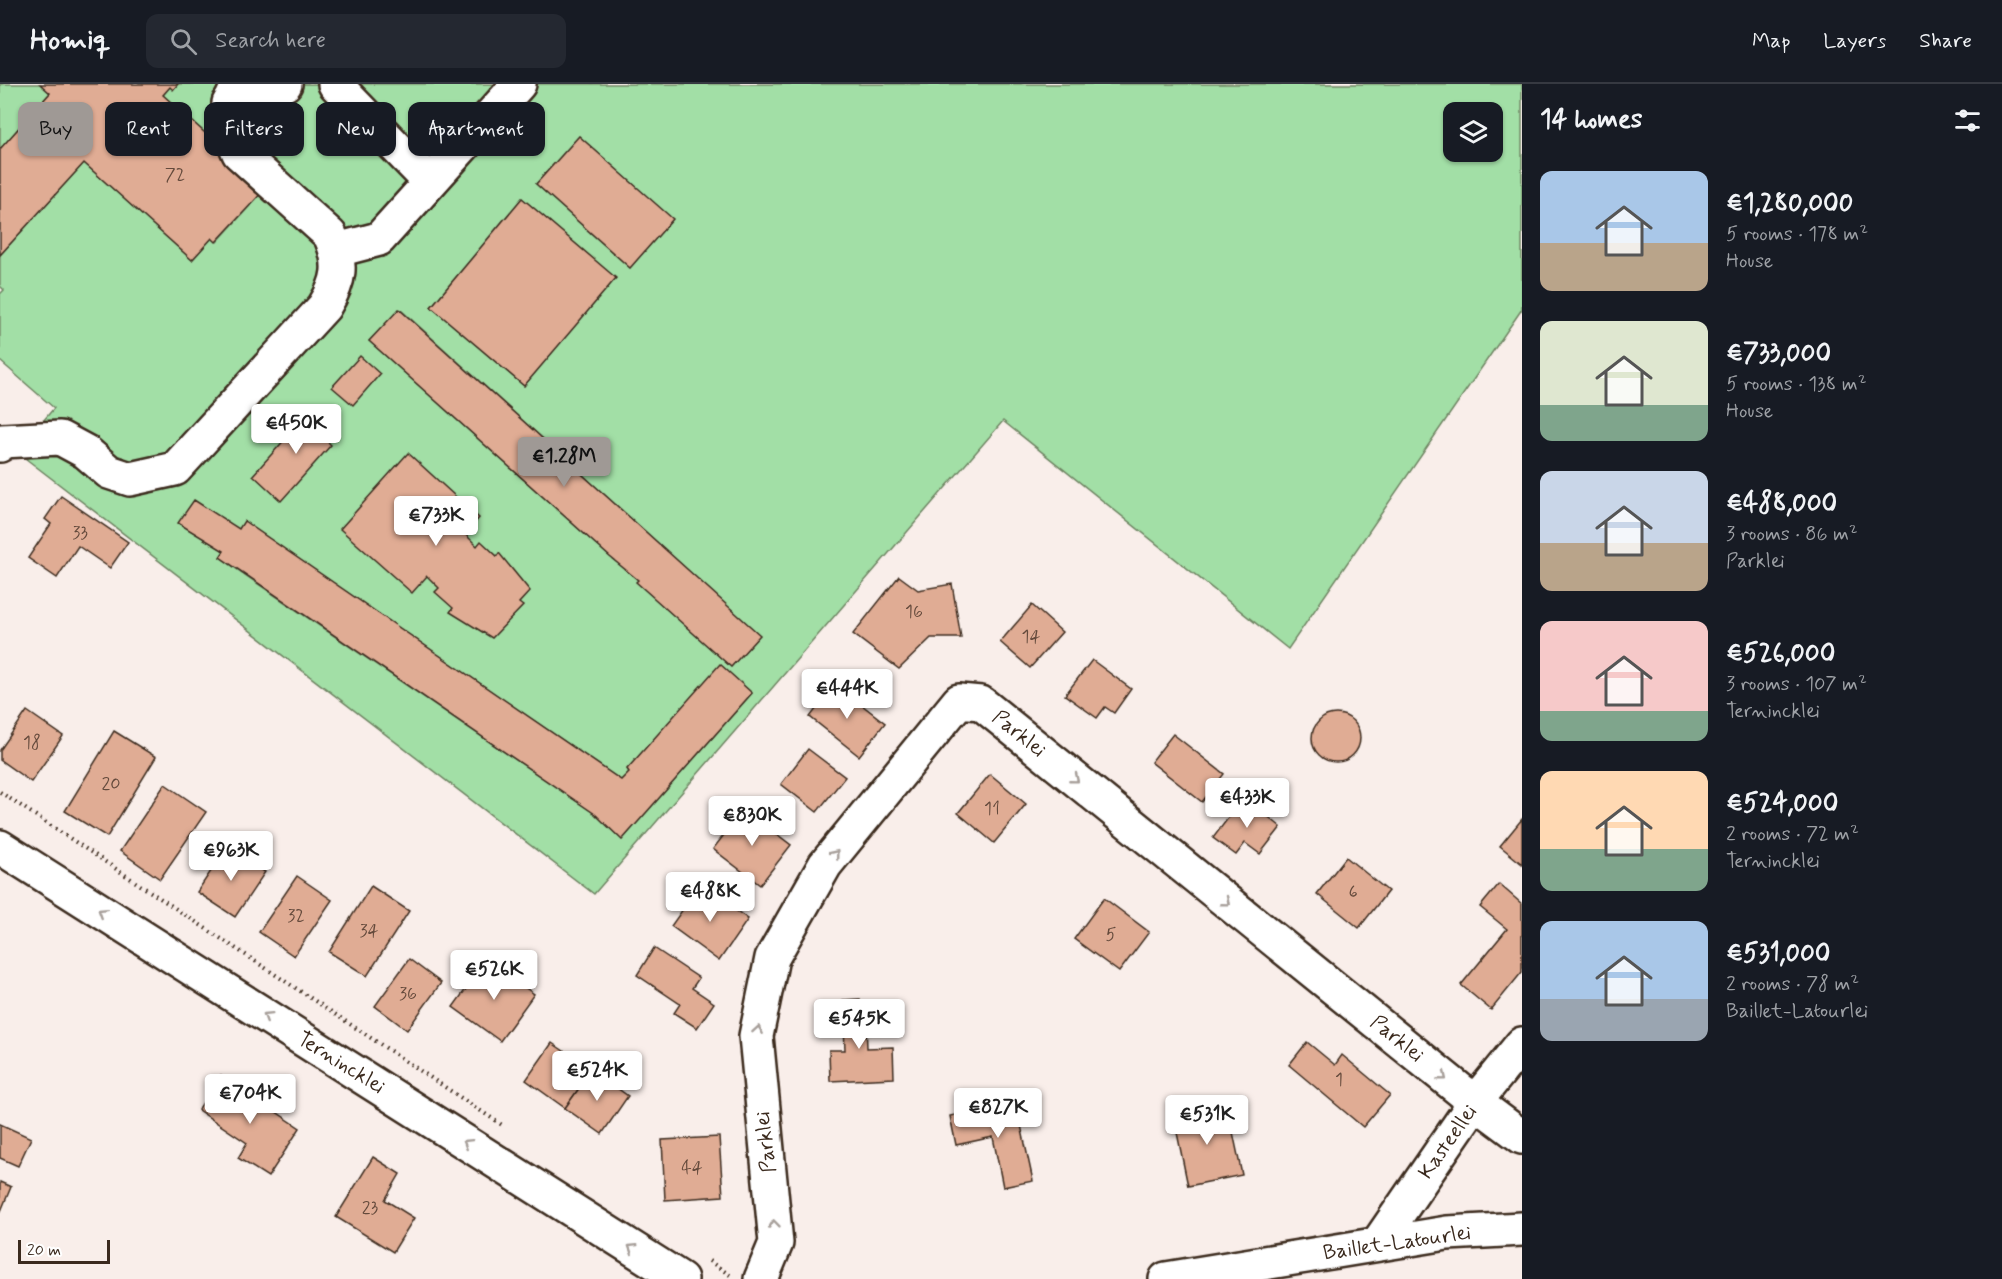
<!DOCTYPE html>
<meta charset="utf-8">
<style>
:root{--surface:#171b24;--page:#242831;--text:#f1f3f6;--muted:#9ea1a6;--line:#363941;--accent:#9f9995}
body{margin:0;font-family:Mynerve,sans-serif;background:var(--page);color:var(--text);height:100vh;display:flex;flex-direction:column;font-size:22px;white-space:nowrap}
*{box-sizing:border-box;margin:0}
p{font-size:20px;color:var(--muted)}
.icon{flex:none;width:33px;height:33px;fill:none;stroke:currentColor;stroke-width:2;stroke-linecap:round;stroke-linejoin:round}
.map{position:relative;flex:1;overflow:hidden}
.sheet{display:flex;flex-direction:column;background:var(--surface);width:480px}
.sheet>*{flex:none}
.guide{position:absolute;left:18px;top:18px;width:570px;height:54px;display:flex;gap:12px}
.controls{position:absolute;left:1443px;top:18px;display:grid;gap:12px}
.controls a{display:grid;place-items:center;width:60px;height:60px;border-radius:12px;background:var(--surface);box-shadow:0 2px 4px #0004;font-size:30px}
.scale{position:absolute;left:18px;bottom:15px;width:92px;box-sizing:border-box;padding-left:6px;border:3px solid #3b2a1e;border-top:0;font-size:16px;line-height:21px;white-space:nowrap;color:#3b2a1e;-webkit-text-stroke:4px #fff;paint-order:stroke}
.price{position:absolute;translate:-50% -51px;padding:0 14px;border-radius:6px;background:#fff;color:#222;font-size:20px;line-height:39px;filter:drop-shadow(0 2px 3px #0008)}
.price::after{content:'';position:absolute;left:50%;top:36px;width:18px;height:14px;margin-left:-9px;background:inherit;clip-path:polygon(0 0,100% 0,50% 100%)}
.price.current{background:var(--accent);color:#111}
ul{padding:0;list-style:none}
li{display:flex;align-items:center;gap:18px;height:150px;padding:0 18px}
li span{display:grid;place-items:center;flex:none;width:168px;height:120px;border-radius:12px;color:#555}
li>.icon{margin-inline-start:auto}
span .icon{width:72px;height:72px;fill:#fffc;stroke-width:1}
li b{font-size:26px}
h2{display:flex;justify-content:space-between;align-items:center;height:72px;padding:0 18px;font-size:26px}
.pill{padding:0 21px;border-radius:12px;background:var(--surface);box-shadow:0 2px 4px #0004;font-size:21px;line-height:54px}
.pill.current{background:var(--accent);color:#111}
header{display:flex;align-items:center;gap:36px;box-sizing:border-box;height:84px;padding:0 30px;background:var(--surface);border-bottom:2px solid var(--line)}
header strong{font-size:28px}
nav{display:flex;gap:33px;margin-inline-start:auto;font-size:21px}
.search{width:420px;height:54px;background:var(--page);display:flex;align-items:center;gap:15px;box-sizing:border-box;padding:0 21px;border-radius:12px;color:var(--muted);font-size:22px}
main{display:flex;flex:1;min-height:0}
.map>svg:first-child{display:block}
.green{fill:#a2dfa6;stroke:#6e8462;stroke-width:1.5;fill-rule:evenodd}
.building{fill:#e0ac94;stroke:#3b2a1e;stroke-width:1.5}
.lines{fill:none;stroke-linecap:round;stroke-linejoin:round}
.minor-casing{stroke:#3b2a1e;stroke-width:38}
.path{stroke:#3b2a1e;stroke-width:4;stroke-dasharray:1.5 4.5;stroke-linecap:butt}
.minor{stroke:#fff;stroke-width:33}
.oneway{stroke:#a79f9a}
.labels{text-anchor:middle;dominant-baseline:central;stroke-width:5;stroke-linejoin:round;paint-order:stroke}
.number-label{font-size:18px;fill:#644a3c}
.street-label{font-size:21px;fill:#3b2a1e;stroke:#fff}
</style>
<header>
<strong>Homiq</strong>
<div class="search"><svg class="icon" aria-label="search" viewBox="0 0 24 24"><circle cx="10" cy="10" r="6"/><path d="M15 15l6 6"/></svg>Search here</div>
<nav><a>Map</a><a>Layers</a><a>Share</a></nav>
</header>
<main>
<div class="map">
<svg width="1522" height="1195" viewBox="0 0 1522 1195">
<rect width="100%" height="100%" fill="#f9eeea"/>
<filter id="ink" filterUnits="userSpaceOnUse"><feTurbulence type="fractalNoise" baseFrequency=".0167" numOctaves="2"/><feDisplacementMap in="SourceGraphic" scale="12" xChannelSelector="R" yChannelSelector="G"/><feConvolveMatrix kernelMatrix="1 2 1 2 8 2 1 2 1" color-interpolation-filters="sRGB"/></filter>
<g filter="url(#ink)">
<g class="green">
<path d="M0,0H40L50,9L0,65Z"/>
<path d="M172,0H1522V225L1288,565L1003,337L594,810L17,368L54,324L0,277V210L4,206L0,202V171L84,79L192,176L212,154L217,158L266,104L163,11ZM1454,28H1492V68H1454ZM579,52L672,135L630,184L536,100ZM522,114L615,194L524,302L431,223ZM400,225L759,551L731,583L637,498L638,496L610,473L369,257ZM244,438L621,696L629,688L627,685L720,581L752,609L622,756L595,730L242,489L220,473L224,467L179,439L239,445Z"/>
</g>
<g class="building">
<path d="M40,0H178L173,6L170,3L163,11L266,104L216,158L212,154L192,176L84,79L0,171V65L50,9Z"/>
<path d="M579,52L673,135L630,184L536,100Z"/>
<path d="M522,114L616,194L524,302L431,223Z"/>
<path d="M399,225L760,551L731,583L636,498L638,496L610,473L369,257Z"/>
<path d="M360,272L380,290L353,321L332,303Z"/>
<path d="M313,324L336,344L326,356L331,361L281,417L253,391Z"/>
<path d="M408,369L479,434L465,450L477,462L481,457L497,472L499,469L530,507L519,519L523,522L492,554L450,528L453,524L435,508L439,504L427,492L412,509L340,445Z"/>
<path d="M61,412L128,458L110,484L78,462L57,494L28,474L51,440L45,435Z"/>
<path d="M194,416L239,445L244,437L621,696L629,688L627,685L720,580L752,609L622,756L595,730L220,473L224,467L178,439Z"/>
<path d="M899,492L918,506L952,500L961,554H931L899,585L853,550Z"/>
<path d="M1032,521L1062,548L1030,584L1000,558Z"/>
<path d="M1092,576L1131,605L1114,629L1105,623L1097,634L1065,611Z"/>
<path d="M835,600L885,639L859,672L810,633Z"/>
<path d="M27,627L63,652L31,698L0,676V666Z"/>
<circle cx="1336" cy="654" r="24"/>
<path d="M114,647L156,673L107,753L65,727Z"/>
<path d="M1173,650L1224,690L1202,718L1151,678Z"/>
<path d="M808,665L845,693L817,728L781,700Z"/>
<path d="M990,690L1026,720L994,759L958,729Z"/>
<path d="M165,700L206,728L160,795L120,767Z"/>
<path d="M1244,713L1281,743L1260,770L1245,759L1236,771L1213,754Z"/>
<path d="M744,725L791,761L760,801L713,765Z"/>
<path d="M1522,735V780L1500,762Z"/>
<path d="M227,763L265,788L235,833L197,808Z"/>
<path d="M1346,773L1388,807L1359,844L1317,810Z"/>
<path d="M297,792L332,816L294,872L259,848Z"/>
<path d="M1499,800L1522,820V888L1491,926L1461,901L1507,845L1480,823Z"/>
<path d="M700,801L748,835L719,877L671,842Z"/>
<path d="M371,802L409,827L367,892L329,868Z"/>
<path d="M1104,814L1149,848L1119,888L1074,855Z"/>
<path d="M654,864L699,894L692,904L714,919L697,944L674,929L680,920L637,891Z"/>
<path d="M409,875L441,899L407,946L375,922Z"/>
<path d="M487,876L534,910L500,957L453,923Z"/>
<path d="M860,915L861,929L872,928L873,939L866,940L867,964L893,963L894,994L830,997L829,966H845L843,916Z"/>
<path d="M1307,958L1335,981L1342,971L1390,1011L1363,1043L1289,981Z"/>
<path d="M552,959L592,986L565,1024L526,996Z"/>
<path d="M592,986L628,1012L602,1050L565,1024Z"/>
<path d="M221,991L300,1044L268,1093L238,1074L247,1059L198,1026Z"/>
<path d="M1016,1018L1033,1097L1003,1103L993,1053L956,1061L950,1032Z"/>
<path d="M1205,1023L1207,1033L1229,1029L1242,1091L1188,1102L1173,1029Z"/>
<path d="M0,1040L31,1054L18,1082L0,1074Z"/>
<path d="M719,1053L723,1112L665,1116L662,1056Z"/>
<path d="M373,1073L400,1090L385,1116L414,1134L393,1168L336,1133Z"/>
<path d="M0,1098L11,1103L1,1127H0Z"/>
</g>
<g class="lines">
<g class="minor-casing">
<g id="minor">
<path d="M335,0L430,98"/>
<path d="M229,19L260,5L285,0"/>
<path d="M337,166L379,155L519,0"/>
<path d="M0,361L2,357L60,354L86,368L109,388L130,395L175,385L324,223C340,197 343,180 330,151L239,69C227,43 221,24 241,0"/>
<path d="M0,763L681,1195"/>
<path d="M1378,1159L1475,1018L1522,960"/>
<path d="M761,1195L776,1159L756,952L772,874L825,781L959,617L981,619L1475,1018L1522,1053"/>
<path d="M1166,1195L1447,1149L1522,1145"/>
</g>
</g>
<g class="path">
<path d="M0,708L502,1041"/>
<path d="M709,1177L730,1191"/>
</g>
<use href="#minor" class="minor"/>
</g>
<defs><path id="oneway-chevron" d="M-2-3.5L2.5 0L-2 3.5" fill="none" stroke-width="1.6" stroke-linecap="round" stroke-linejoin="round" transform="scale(1.5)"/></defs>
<g class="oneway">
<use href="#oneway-chevron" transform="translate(1075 695) rotate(39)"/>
<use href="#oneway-chevron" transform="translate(835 770) rotate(-51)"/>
<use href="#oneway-chevron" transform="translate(1226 818) rotate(39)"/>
<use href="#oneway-chevron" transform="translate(102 828) rotate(-148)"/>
<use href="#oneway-chevron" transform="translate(267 932) rotate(-148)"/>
<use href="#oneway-chevron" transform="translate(758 946) rotate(-81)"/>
<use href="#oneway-chevron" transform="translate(1443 993) rotate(39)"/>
<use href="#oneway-chevron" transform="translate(467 1059) rotate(-148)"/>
<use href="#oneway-chevron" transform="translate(774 1140) rotate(-96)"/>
<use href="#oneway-chevron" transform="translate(632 1164) rotate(-148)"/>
</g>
</g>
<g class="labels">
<g class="number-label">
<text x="175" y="91">72</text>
<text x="80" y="449">33</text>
<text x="914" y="528">16</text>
<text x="1031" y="553">14</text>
<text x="32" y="659">18</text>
<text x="111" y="700">20</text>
<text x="992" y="725">11</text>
<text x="1353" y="808">6</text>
<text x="296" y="832">32</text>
<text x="369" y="847">34</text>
<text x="1111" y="851">5</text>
<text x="408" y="910">36</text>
<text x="1339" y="996">1</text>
<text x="692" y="1084">44</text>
<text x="370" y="1124">23</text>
</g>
<g class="street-label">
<text transform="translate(1019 650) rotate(39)">Parklei</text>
<text transform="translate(1397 955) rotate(39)">Parklei</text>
<text transform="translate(341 979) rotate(32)">Ternincklei</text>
<text transform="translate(766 1058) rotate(-96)">Parklei</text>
<text transform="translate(1448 1058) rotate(-55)">Kasteellei</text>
<text transform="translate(1397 1159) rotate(-8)">Baillet-Latourlei</text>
</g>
</g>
</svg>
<div class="controls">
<a><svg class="icon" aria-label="layers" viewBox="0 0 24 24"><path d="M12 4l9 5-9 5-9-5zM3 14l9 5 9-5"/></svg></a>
</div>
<div class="scale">20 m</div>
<b class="price" style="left:296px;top:371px">€450K</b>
<b class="price current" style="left:564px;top:404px">€1.28M</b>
<b class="price" style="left:436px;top:463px">€733K</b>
<b class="price" style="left:847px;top:636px">€444K</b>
<b class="price" style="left:1247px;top:745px">€433K</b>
<b class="price" style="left:752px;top:763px">€830K</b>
<b class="price" style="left:231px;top:798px">€963K</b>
<b class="price" style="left:710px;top:839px">€488K</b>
<b class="price" style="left:494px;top:917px">€526K</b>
<b class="price" style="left:859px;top:966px">€545K</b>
<b class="price" style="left:597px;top:1018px">€524K</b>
<b class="price" style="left:250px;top:1041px">€704K</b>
<b class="price" style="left:998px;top:1055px">€827K</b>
<b class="price" style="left:1207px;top:1062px">€531K</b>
<div class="guide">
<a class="pill current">Buy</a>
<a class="pill">Rent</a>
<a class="pill">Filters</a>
<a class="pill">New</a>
<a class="pill">Apartment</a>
</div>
</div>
<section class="sheet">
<h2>14 homes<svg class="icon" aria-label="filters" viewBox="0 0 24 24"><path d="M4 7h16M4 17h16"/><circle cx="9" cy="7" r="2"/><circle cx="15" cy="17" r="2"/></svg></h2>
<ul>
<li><span style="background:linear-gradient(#a9c7e8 60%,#b9a48a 0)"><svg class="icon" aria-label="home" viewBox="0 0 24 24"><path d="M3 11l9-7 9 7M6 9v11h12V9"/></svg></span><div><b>€1,280,000</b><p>5 rooms · 178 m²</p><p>House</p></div></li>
<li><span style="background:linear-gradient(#dfe7d0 70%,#7fa58c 0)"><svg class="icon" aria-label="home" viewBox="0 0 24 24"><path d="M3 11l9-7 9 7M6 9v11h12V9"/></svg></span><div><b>€733,000</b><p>5 rooms · 138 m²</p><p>House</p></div></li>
<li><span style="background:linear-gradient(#c9d6e8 60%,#b9a48a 0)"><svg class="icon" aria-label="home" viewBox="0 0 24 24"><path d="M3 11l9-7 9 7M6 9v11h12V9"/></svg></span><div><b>€488,000</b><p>3 rooms · 86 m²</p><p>Parklei</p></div></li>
<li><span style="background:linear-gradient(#f6c9c9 75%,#7fa58c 0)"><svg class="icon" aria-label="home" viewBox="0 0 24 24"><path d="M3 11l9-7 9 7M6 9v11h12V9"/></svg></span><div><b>€526,000</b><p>3 rooms · 107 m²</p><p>Ternincklei</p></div></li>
<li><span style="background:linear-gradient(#ffd9b3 65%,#7fa58c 0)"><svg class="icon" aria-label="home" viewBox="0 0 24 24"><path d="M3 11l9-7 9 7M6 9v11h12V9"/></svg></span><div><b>€524,000</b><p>2 rooms · 72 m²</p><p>Ternincklei</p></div></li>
<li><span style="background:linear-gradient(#a9c7e8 65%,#9aa5b1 0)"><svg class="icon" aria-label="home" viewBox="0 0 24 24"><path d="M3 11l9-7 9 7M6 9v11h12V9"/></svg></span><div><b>€531,000</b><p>2 rooms · 78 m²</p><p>Baillet-Latourlei</p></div></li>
</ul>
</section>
</main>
